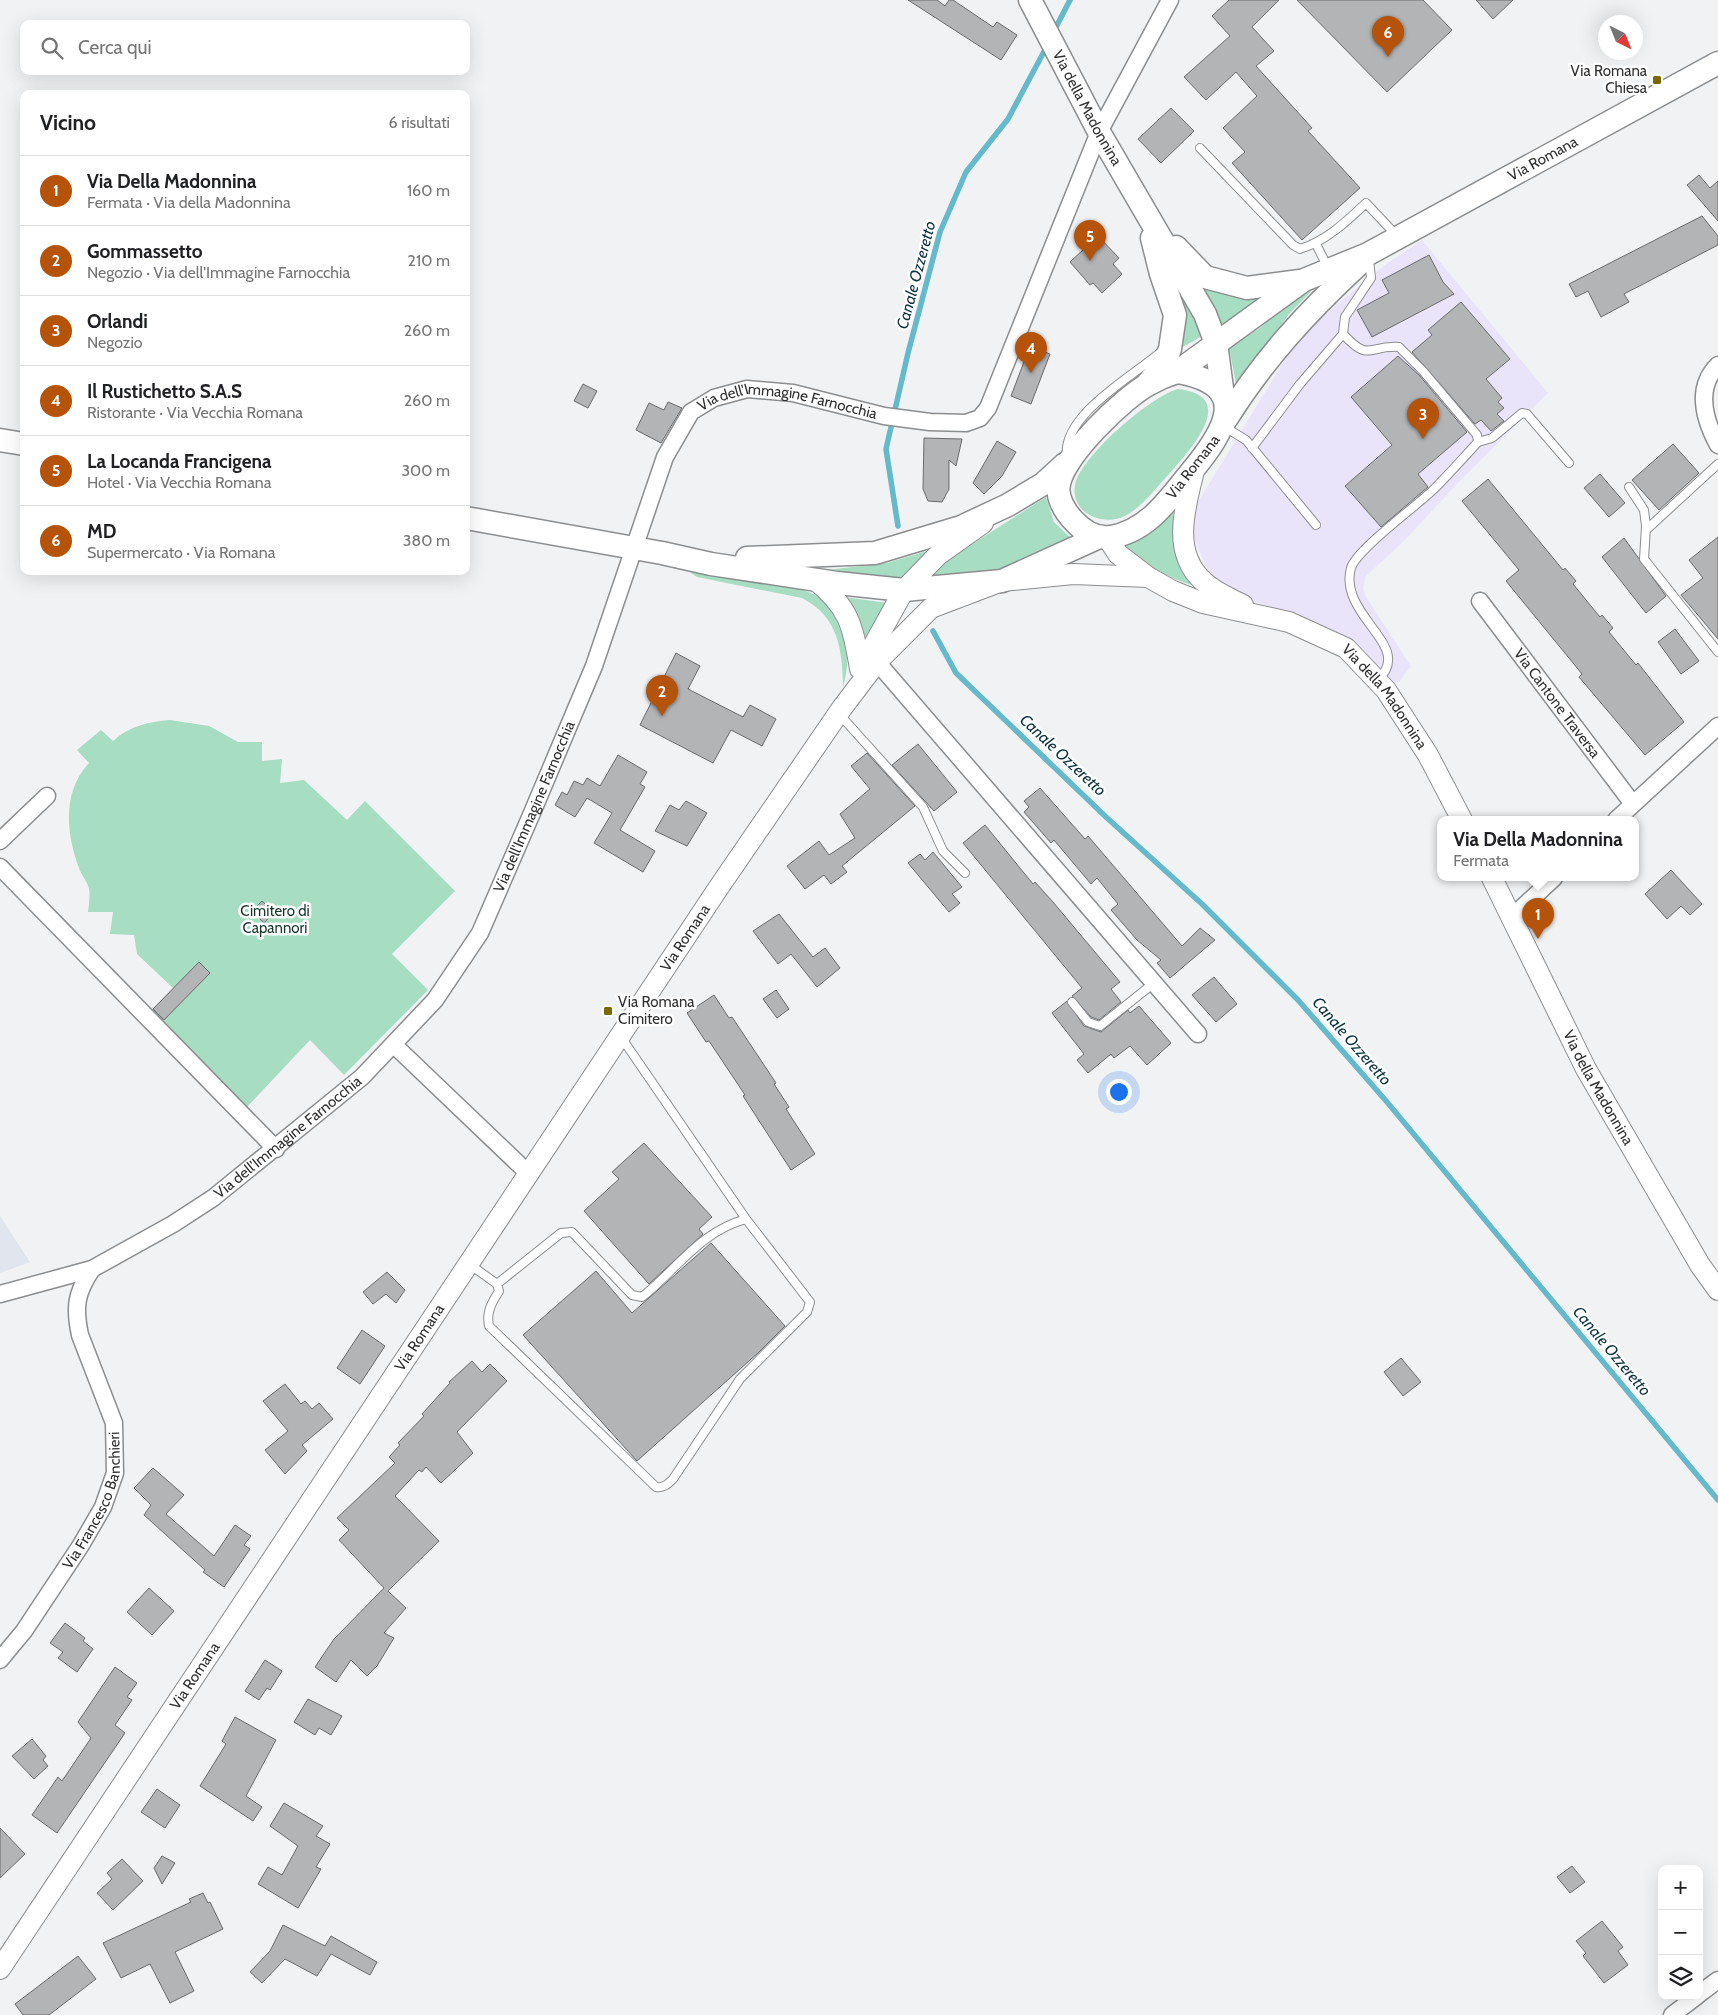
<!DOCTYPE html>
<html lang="it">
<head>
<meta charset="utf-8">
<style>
  :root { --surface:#fff; --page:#f6f6f6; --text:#202124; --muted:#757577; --line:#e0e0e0; --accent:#b45309 }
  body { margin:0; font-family:Cabin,sans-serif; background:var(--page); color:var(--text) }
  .controls { position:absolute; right:15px; bottom:15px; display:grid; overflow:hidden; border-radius:10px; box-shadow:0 5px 20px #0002 }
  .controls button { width:45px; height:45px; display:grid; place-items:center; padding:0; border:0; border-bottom:1px solid var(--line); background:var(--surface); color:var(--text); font:25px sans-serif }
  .compass { position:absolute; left:1598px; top:15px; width:45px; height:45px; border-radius:50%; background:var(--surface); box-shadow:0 5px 20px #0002; rotate:137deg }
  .you { position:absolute; left:1118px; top:1091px; width:18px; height:18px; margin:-12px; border:4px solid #fff; border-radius:50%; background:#1a73e8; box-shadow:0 0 0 8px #1a73e833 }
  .badge { display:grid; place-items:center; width:32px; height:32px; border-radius:50%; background:var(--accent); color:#fff; font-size:16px; font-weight:700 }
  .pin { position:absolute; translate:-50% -41px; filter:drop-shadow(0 1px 2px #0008) }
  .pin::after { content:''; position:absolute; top:26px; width:18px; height:15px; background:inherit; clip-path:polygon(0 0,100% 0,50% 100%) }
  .popup { position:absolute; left:1437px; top:816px; width:202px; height:65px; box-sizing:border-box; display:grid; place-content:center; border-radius:10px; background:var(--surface); filter:drop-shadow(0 1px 4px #0005); font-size:16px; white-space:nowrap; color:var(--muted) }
  .popup b { font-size:19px; color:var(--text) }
  .popup::after { content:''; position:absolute; left:50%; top:100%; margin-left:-10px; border:10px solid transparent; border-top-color:var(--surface) }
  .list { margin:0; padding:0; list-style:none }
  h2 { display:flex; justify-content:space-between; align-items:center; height:65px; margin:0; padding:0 20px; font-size:21px }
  h2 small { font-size:16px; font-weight:400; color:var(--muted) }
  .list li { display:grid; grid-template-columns:32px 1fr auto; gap:15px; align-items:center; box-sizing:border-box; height:70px; padding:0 20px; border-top:1px solid var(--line) }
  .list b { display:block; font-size:19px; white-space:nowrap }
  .list p { margin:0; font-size:16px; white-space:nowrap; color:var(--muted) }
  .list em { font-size:16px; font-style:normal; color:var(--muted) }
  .icon { flex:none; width:28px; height:28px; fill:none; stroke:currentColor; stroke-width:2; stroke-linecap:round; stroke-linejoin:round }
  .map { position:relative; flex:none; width:1718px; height:2015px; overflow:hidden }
  .search { position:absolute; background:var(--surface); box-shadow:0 5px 20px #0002; left:20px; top:20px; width:450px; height:55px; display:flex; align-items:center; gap:12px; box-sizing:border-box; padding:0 18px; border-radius:10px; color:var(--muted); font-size:19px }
  .panel { position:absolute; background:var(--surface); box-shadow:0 5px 20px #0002; left:20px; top:90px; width:450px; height:485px; border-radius:10px }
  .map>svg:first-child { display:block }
  .commercial { fill:#eae4fa }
  .built { fill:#e1e5ee }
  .green { fill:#a6ddc3 }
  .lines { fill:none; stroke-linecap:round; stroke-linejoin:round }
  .stream { stroke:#64b9ca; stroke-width:5.5 }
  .building { fill:#b3b4b6; stroke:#6a6b6d }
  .service-casing { stroke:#8c8d8f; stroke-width:10 }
  .minor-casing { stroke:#8c8d8f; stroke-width:19 }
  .tertiary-casing { stroke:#8c8d8f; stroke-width:22 }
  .secondary-casing { stroke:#8c8d8f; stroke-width:25 }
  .service { stroke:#fff; stroke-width:8 }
  .minor { stroke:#fff; stroke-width:16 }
  .tertiary { stroke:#fff; stroke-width:20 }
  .secondary { stroke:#fff; stroke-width:22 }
  .poi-dot { fill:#786900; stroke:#fff; stroke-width:2 }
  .labels { text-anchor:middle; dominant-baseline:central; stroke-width:5; stroke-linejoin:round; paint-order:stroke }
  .poi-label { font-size:15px; fill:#303031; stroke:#fff; text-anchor:end }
  .street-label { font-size:15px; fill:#303031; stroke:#fff }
  .park-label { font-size:15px; fill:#163729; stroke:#fff }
  .water-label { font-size:16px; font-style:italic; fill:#0a343c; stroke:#fff }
</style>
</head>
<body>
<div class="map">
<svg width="1718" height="2015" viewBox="0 0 1718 2015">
  <rect width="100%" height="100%" fill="#f1f2f4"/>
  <path class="commercial" d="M1422,240L1548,393L1458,483L1404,541L1366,576L1363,588L1366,597L1411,666L1400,681L1395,683L1362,649L1343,635L1316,622L1241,597L1217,581L1205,565L1190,528L1196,505L1289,353L1324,315L1385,265Z"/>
  <path class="built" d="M0,1216L30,1262L0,1273Z"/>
  <path class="green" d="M1324,278L1289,314L1237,389L1229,347L1260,328L1297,295Z
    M1200,284L1264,297L1221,330Z
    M1181,291L1202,336L1181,348L1186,315Z
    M1178,389C1241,396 1189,451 1169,474C1156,488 1142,507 1125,516C1103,527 1070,513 1075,485C1080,457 1151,396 1178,389Z
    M1046,497L1054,522L1077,544L992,573L936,578L934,573L952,557Z
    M1173,513L1175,545L1195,586C1167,578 1147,564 1123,547L1152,532Z
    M934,549L903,579L818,571L887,563Z
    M691,569C723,575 794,582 819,597C849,616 852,657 843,687C842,650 839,617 802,598L697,577L691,573Z
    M843,597L888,603L864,643Z
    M170,720L209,726L238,742H262V761L282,759L280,783L304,780L347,820L365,801L455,891L392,954L428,990L344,1075L310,1040L246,1108L150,1012L173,988L137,954L134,935L110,934L113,912H88C89,905 90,896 89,889C88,882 81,875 79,868C66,833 62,792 89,763L77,750L101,730L113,741C129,726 148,722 170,720Z"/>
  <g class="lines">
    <path class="stream" d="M1054,31L1070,0
      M898,526L886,449L908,353L940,232L966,172L1008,119L1047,46
      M933,631L956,673L1106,817L1202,904L1298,1000L1387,1102L1718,1500"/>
  </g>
  <path class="building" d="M908,0H937L945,6L949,0H953L993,27L997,22L1017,35L1001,60Z
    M1229,0H1279L1252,27L1274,51L1256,66L1312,128L1308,131L1360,188L1302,240L1232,163L1245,152L1223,128L1257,96L1236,72L1206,100L1184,77L1230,36L1212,16Z
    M1297,0H1423L1452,30L1387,92Z
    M1476,0H1513L1493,19Z
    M1171,108L1194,131L1161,163L1138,139Z
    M1699,175L1710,188L1718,181V221L1687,185Z
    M1702,216L1718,236V245L1624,294L1629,302L1601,317L1588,291L1576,297L1569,284Z
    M1098,236L1119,258L1113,264L1122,274L1102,293L1093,283L1090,285L1070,262Z
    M1429,255L1443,282L1454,294L1372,337L1357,310L1389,293L1382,280Z
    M1461,302L1510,359L1486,379L1502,398L1498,402L1504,408L1497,414L1504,421L1491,431L1481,420L1475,424L1412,352L1432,335L1428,330Z
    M1030,346L1050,354L1031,404L1011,396Z
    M1398,356L1419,375L1467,432L1418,474L1428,487L1381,527L1345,486L1392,445L1351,397Z
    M583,384L597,391L588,408L574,401Z
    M668,402L682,408L661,443L636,430L649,403L664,410Z
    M924,438L962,439L956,466L949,460V489L942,502L928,501L923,489Z
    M997,441L1016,452L1002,476L984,494L973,483Z
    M1673,444L1699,473L1659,510L1632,480Z
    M1600,474L1625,503L1609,517L1584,488Z
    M1488,479L1563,570L1565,568L1576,581L1573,584L1600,617L1602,615L1613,628L1609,632L1636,665L1638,663L1684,722L1645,755L1579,677L1582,674L1506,581L1519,570L1462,501Z
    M1718,537V639L1681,595L1703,578L1689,560Z
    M1624,538L1666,596L1646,613L1602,557Z
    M1675,629L1699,661L1681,674L1658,642Z
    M676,653L700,666L688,689L743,717L750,705L776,719L762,746L731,730L713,763L640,725Z
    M918,744L957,792L934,811L892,765Z
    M867,753L915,806L842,866L847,872L831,884L824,875L805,889L787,866L819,841L829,855L855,838L840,814L870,789L851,766Z
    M618,755L647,772L640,784L645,787L620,830L655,851L643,872L594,843L612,813L587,798L575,817L555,805L562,792L567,795L574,781L583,785L587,778L600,786Z
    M1040,788L1085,839L1088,836L1182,946L1200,928L1215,940L1170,978L1157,963L1161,960L1137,940L1111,910L1118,904L1097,878L1091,884L1054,840L1051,843L1024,812L1029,807L1024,801Z
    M686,801L707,813L687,846L655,831L670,805L679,810Z
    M985,825L1033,884L1035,882L1053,902L1120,982L1111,989L1121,1002L1099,1020L1091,1017L1072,996L1082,988L963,843Z
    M933,852L962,887L952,894L960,903L949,912L908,863L920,854L925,860Z
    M1671,870L1702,904L1690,915L1681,906L1667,919L1645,894Z
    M262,901L274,912L264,923L252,911Z
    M779,914L813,957L825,948L840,968L817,987L791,954L778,964L753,931Z
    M199,962L210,973L164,1020L153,1009Z
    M1214,977L1237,1004L1216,1022L1192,995Z
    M776,990L789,1009L777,1018L763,999Z
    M714,995L729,1018L732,1017L776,1083L774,1084L789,1107L786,1109L815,1154L791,1170L743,1096L745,1095L709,1041L706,1042L687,1013Z
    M1067,1001L1084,1026L1101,1032L1128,1010L1130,1013L1139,1006L1171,1043L1147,1065L1130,1046L1114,1058L1111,1054L1088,1073L1077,1060L1084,1054L1052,1013Z
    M644,1143L712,1217L699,1229L703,1234L649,1284L584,1211L619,1179L612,1172Z
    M711,1243L785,1326L758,1353L637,1461L523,1335L596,1271L632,1313Z
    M387,1272L405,1290L396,1303L386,1294L373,1304L363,1292Z
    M362,1330L385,1346L360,1384L337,1368Z
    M1401,1358L1421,1382L1403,1396L1384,1372Z
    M472,1361L482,1372L490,1364L507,1381L457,1432L473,1453L441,1483L426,1467L422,1472L419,1470L395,1496L439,1541L388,1591L406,1608L384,1633L394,1638L377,1666L367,1676L351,1660L336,1682L315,1667L334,1639L384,1588L339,1540L349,1530L337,1518L395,1463L389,1457L400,1445L398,1443L424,1416L422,1414L450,1383L449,1382Z
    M285,1384L301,1404L305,1401L312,1409L319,1403L333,1419L302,1445L307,1451L285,1474L265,1450L288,1431L263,1401Z
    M153,1468L184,1495L166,1514L214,1556L235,1525L251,1536L244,1545L250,1549L224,1587L203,1572L205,1570L144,1515L151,1505L134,1488Z
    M149,1588L174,1611L152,1635L127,1612Z
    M65,1623L85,1638L83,1641L93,1649L77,1672L58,1658L63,1652L50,1643Z
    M265,1660L282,1671L270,1690L267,1688L259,1700L245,1691Z
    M115,1667L137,1683L127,1697L132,1700L115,1725L125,1733L57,1833L32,1815L58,1777L62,1781L91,1738L78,1722Z
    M308,1699L342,1716L331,1735L319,1728L315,1735L294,1722Z
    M235,1717L276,1740L246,1796L262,1807L253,1821L200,1786L226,1744L222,1741Z
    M32,1739L46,1756L43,1760L48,1766L34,1779L12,1756Z
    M157,1789L180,1805L165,1828L141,1812Z
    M284,1803L323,1826L316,1836L330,1844L316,1867L321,1869L298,1908L258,1884L268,1867L282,1875L298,1846L270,1826Z
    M0,1828L25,1854L0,1878Z
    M162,1856L175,1863L162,1884L154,1868Z
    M122,1859L143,1881L113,1910L97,1893L112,1879L107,1873Z
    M1572,1866L1585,1882L1570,1893L1557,1877Z
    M203,1893L208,1903L210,1902L223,1929L175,1952L194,1991L170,2003L150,1964L121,1978L103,1943L191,1902L189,1899Z
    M1602,1921L1623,1947L1618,1951L1628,1965L1604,1983L1583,1956L1586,1953L1576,1941Z
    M283,1925L325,1946L331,1936L377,1962L370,1975L331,1954L317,1976L285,1959L262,1983L250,1972L270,1951Z
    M78,1956L96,1979L49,2015H23L15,2004Z"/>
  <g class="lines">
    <g class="service-casing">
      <path id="service" d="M1200,148L1293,245L1300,249C1326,241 1346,222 1366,203L1396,235
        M1316,244L1328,268
        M1343,334C1370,363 1367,345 1399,347L1423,371L1477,435L1478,442C1464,457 1449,474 1434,489C1418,505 1356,550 1351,568C1340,607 1391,636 1388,661C1388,669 1383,674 1378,681
        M1223,426L1246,440L1316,525
        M1478,442L1492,438L1522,413L1527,414L1569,463
        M1252,448L1300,384L1343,334L1345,317L1371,278L1369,259
        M1067,457C1061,415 1134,376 1162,351
        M1629,487L1644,510L1646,526L1644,559L1718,652
        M1646,530L1718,464
        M840,715L923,807L943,851L965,873
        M1072,1002L1088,1022L1100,1026L1154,983
        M469,1264L497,1284L499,1291C492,1303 486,1311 489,1326L656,1487C664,1488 668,1484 673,1479L740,1379L807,1312L810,1302L746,1219L621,1037
        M497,1284L561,1233L572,1232L632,1295L642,1297C677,1269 701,1231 746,1219"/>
    </g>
    <g class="minor-casing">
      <g id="minor">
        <path d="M1718,365C1695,388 1704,419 1718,445"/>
        <path id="s1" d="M1480,601L1633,804"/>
        <path d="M877,662L1198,1034"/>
        <path d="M1616,820L1718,726"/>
        <path d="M0,841L47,796"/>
        <path d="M0,867L276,1149"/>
        <path d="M1512,917L1554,878"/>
        <path d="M394,1045L528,1173"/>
        <path id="s2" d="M0,1294L92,1269L173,1224L213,1198L362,1077L435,1000L480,933L532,813L594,666L665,457L691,412L714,398L747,389L793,393L884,416L930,422L966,423L980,418L988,408L1099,132L1170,0"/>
        <path id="s3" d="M0,1660L24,1631L81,1545L103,1507L115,1473L114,1423L80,1335C74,1307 76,1293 92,1269"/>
        <path d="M1699,1994L1718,1980"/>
        <path d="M1672,2015L1697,1996"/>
      </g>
    </g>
    <g class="tertiary-casing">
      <g id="tertiary">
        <path d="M1195,467C1186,504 1170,551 1203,581C1214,592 1230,598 1243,605"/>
        <path id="s4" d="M1107,537L1118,554L1148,577L1173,591L1203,603L1289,622L1346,648L1386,690L1428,755L1462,820"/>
        <path d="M814,579C849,607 853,625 860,669"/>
        <path d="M862,666L904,590L938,555L983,523"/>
        <path id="s5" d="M1492,878L1586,1069L1700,1265L1718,1290"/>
        <path id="s6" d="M0,1969L719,887L842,708L877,662L931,608L1002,581L1073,574L1148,577"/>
      </g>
    </g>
    <g class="secondary-casing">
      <g id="secondary">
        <path id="s7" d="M1030,0L1099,132L1205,314L1216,343L1223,396"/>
        <path d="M1176,247L1205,277L1247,288L1300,281"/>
        <path id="s8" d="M1177,372L1304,280L1368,254L1718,63"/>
        <path d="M1177,372C1253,385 1226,430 1191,472C1169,499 1148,531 1111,537C1096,539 1084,532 1074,521C1065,512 1056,497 1059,484C1064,455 1123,398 1149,384C1158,379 1167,375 1177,372Z"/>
        <path d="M1148,383L1164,364L1170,349L1175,315L1161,274L1152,238"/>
        <path d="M1225,421C1263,360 1306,313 1359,264"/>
        <path d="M0,440L24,444"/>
        <path d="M466,518L662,553L711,564L837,583L904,590L1002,581L1099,537"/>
        <path d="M747,558L875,553L961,527L1008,505L1043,484L1065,464"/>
      </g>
    </g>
    <use href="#service" class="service"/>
    <use href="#minor" class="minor"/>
    <use href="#tertiary" class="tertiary"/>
    <use href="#secondary" class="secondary"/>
  </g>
  <g class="poi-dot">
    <rect x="1652" y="75" width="10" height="10" rx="2.5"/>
    <rect x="603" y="1006" width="10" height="10" rx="2.5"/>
  </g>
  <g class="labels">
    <g class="poi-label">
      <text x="1647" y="71">Via Romana<tspan x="1647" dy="17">Chiesa</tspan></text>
      <text x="618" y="1002" text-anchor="start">Via Romana<tspan x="618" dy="17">Cimitero</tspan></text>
    </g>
    <g class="street-label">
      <text stroke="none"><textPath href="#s7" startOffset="122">Via della Madonnina</textPath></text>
      <text stroke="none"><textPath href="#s8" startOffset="425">Via Romana</textPath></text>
      <text stroke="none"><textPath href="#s2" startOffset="1279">Via dell'Immagine Farnocchia</textPath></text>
      <text transform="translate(1193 467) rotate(-52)">Via Romana</text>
      <text stroke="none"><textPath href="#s4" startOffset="332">Via della Madonnina</textPath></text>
      <text stroke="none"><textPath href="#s1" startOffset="128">Via Cantone Traversa</textPath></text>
      <text stroke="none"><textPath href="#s2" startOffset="752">Via dell'Immagine Farnocchia</textPath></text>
      <text stroke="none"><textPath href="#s6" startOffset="1238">Via Romana</textPath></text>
      <text stroke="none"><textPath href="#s5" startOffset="235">Via della Madonnina</textPath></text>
      <text stroke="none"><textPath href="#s2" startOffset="332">Via dell'Immagine Farnocchia</textPath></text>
      <text stroke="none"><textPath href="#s6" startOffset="758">Via Romana</textPath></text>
      <text stroke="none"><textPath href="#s3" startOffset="188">Via Francesco Banchieri</textPath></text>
      <text stroke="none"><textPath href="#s6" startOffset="352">Via Romana</textPath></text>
    </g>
    <g class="park-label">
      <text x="275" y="911">Cimitero di<tspan x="275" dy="17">Capannori</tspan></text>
    </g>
    <g class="water-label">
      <text transform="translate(916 275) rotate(-75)">Canale Ozzeretto</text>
      <text transform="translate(1063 755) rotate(43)">Canale Ozzeretto</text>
      <text transform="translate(1352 1041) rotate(49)">Canale Ozzeretto</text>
      <text transform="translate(1612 1351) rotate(50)">Canale Ozzeretto</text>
    </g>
  </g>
</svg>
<div class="controls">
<button>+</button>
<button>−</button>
<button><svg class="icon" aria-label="layers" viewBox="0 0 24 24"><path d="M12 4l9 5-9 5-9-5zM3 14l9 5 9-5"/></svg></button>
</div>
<svg class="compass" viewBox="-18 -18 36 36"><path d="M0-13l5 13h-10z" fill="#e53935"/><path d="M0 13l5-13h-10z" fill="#757577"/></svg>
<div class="you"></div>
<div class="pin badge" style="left:1538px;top:939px">1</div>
<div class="popup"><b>Via Della Madonnina</b>Fermata</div>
<div class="pin badge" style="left:662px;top:716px">2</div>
<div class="pin badge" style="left:1423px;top:439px">3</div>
<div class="pin badge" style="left:1031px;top:373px">4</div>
<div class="pin badge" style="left:1090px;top:261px">5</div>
<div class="pin badge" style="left:1388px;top:57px">6</div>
<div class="search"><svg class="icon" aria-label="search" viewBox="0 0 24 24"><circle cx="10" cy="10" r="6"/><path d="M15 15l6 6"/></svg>Cerca qui</div>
<section class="panel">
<h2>Vicino<small>6 risultati</small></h2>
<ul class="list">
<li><span class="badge">1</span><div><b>Via Della Madonnina</b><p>Fermata · Via della Madonnina</p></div><em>160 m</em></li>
<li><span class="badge">2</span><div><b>Gommassetto</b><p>Negozio · Via dell'Immagine Farnocchia</p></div><em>210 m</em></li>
<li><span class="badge">3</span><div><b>Orlandi</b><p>Negozio</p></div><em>260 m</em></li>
<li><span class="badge">4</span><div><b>Il Rustichetto S.A.S</b><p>Ristorante · Via Vecchia Romana</p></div><em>260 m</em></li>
<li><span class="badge">5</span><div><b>La Locanda Francigena</b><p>Hotel · Via Vecchia Romana</p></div><em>300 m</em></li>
<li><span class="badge">6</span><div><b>MD</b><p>Supermercato · Via Romana</p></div><em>380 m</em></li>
</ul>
</section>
</div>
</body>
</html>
